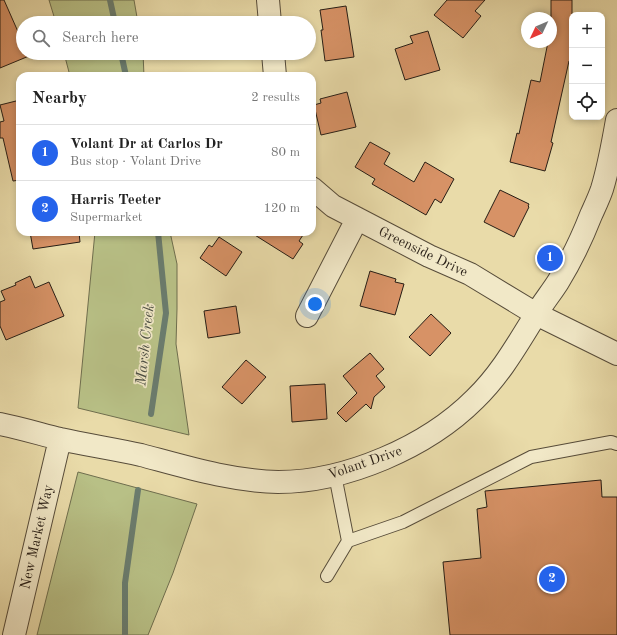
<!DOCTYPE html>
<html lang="en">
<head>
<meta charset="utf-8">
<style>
  :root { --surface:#fff; --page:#f6f6f6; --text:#222; --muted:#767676; --line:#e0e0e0; --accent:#2563eb }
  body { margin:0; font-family:"Old Standard TT",serif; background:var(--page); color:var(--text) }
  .controls { position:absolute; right:12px; top:12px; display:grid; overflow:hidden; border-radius:8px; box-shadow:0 2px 6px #0003 }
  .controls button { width:36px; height:36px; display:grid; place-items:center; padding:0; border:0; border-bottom:1px solid var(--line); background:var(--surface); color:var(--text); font:20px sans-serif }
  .compass { position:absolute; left:521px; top:12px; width:36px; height:36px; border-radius:50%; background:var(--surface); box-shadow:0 2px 6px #0003; rotate:226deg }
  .you { position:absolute; left:315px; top:304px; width:14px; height:14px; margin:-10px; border:3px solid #fff; border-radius:50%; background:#1a73e8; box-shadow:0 0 0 6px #1a73e833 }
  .badge { display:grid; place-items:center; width:26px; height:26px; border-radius:50%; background:var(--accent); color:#fff; font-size:13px; font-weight:700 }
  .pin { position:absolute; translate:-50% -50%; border:2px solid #fff; box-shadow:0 1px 4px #0006 }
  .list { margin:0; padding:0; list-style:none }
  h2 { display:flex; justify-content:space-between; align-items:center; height:52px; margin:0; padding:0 16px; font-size:17px }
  h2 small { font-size:13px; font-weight:400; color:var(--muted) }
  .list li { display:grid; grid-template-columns:26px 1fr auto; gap:12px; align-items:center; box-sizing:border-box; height:56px; padding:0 16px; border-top:1px solid var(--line) }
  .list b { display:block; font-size:15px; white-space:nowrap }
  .list p { margin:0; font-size:13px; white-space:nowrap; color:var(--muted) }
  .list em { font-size:13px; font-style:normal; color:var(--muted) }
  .icon { flex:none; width:22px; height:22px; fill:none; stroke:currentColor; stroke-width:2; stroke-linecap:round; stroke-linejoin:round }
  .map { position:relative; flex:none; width:617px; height:635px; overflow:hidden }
  .search { position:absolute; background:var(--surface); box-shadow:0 2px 6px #0003; left:16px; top:16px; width:300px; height:44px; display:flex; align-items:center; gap:10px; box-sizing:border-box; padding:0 14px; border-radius:22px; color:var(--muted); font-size:15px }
  .panel { position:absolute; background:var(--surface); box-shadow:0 2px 6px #0003; left:16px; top:72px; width:300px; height:164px; border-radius:12px }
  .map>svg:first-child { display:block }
  .green { fill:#b8c086; stroke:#6f6e4e }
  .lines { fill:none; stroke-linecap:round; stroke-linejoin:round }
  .stream { stroke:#6a7c6e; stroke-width:6 }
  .building { fill:#d79266; stroke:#261d15 }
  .service-casing { stroke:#574c3a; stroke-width:14 }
  .minor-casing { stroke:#574c3a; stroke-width:24 }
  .tertiary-casing { stroke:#574c3a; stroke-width:24 }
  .service { stroke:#f1e8c7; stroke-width:12 }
  .minor { stroke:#f1e8c7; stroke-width:22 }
  .tertiary { stroke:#f1e8c7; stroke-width:22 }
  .labels { text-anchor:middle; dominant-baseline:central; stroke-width:3.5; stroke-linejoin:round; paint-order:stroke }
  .street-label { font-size:14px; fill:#261d15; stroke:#f1e8c7 }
  .water-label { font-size:15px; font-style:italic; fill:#484c42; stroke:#f1e8c7 }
</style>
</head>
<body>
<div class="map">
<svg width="617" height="635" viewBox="0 0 617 635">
  <rect width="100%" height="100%" fill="#e9dba9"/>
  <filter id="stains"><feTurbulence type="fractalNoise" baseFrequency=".005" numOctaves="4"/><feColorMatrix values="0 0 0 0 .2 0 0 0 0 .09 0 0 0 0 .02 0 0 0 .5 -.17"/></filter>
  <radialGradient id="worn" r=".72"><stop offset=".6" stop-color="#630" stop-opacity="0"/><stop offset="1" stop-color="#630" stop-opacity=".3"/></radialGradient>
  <path class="green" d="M49,0H134L138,23H56Z
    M64,53H143L144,76H70Z
    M95,232H170L177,264V309L176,344L189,435L78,408Z
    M78,472L197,504L173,573L148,635H37Z"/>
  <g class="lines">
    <path class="stream" d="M110,0L115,23
      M121,53L126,76
      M151,414L166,313L158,232
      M125,635V583L138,490"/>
  </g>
  <path class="building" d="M0,0H4L23,43V53H28L29,56L0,68Z
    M447,0H485L475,11L481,16L463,38L434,15Z
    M551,0H572V62L569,61L551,142L553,143L545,171L510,162L517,133L519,134L531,80L540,82L548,42H551Z
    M346,6L354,57L325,61L321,30H323L320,10Z
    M428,31L440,70L405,80L395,49L413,43L410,36Z
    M347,92L356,127L321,135L314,105L321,103L320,99Z
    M20,100V180L13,181L3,138H0V122L4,121L0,105Z
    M370,142L390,153L384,164L414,182L425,162L454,179L441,203L435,199L426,215L372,184L375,179L355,167Z
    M500,190L529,204L528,206L529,207L514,237L484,222Z
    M30,232H79L80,242L33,249Z
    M250,232H305L299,241L303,244L293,259Z
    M219,237L242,252L226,276L200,258L209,245L212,247Z
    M370,271L396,279L395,282L404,284L395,315L360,306Z
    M30,276L35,288L49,282L64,316L6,340L0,326V302L5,300L1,291L16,285L15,283Z
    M236,306L240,333L208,338L204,311Z
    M431,314L451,333L430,356L409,337Z
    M370,353L384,369L376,376L385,387L374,397L371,409L366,404L346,422L337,413L357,393L343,376Z
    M246,360L266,377L242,404L222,387Z
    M325,384L327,419L292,422L290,386Z
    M601,480L602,497H617V635H450L443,562L481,558L477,509L487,507L485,491Z"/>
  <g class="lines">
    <g class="service-casing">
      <path id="service" d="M348,541L403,522L531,457L611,442L617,444
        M327,576L348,541L335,475"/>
    </g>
    <g class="minor-casing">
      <path id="minor" d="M268,0L270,23
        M273,53L275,76
        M312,188L333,206L429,256L470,274L536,314
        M307,316L357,219
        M0,424C20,428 40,434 60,439C87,445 114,449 141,455C186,467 231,481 278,482C346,482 427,447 475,399C500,375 517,345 535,316C542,304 551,293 558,282C571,261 582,238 591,215C595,206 599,198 602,189C609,166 613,143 617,120
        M14,635L60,439"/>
    </g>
    <g class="tertiary-casing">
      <path id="tertiary" d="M536,314L617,354"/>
    </g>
    <use href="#service" class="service"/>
    <use href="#minor" class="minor"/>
    <use href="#tertiary" class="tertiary"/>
  </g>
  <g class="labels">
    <g class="street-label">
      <text transform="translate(423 252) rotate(26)">Greenside Drive</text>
      <text transform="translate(365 463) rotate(-19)">Volant Drive</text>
      <text transform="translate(37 537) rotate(-77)">New Market Way</text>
    </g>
    <g class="water-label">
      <text transform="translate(146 345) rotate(-84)">Marsh Creek</text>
    </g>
  </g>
  <rect width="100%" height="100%" filter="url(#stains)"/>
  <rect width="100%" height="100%" fill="url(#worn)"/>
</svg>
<div class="controls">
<button>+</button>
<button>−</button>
<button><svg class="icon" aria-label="locate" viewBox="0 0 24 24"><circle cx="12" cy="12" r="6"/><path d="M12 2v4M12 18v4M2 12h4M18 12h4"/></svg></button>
</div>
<svg class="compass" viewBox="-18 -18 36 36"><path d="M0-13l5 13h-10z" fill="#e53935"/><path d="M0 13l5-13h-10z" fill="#767676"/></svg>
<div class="you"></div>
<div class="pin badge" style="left:550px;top:258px">1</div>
<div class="pin badge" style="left:552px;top:579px">2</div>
<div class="search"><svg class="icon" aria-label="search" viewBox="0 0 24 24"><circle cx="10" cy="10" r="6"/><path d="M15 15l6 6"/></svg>Search here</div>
<section class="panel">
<h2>Nearby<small>2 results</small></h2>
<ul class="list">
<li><span class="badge">1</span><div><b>Volant Dr at Carlos Dr</b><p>Bus stop · Volant Drive</p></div><em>80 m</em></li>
<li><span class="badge">2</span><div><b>Harris Teeter</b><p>Supermarket</p></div><em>120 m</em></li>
</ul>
</section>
</div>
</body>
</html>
